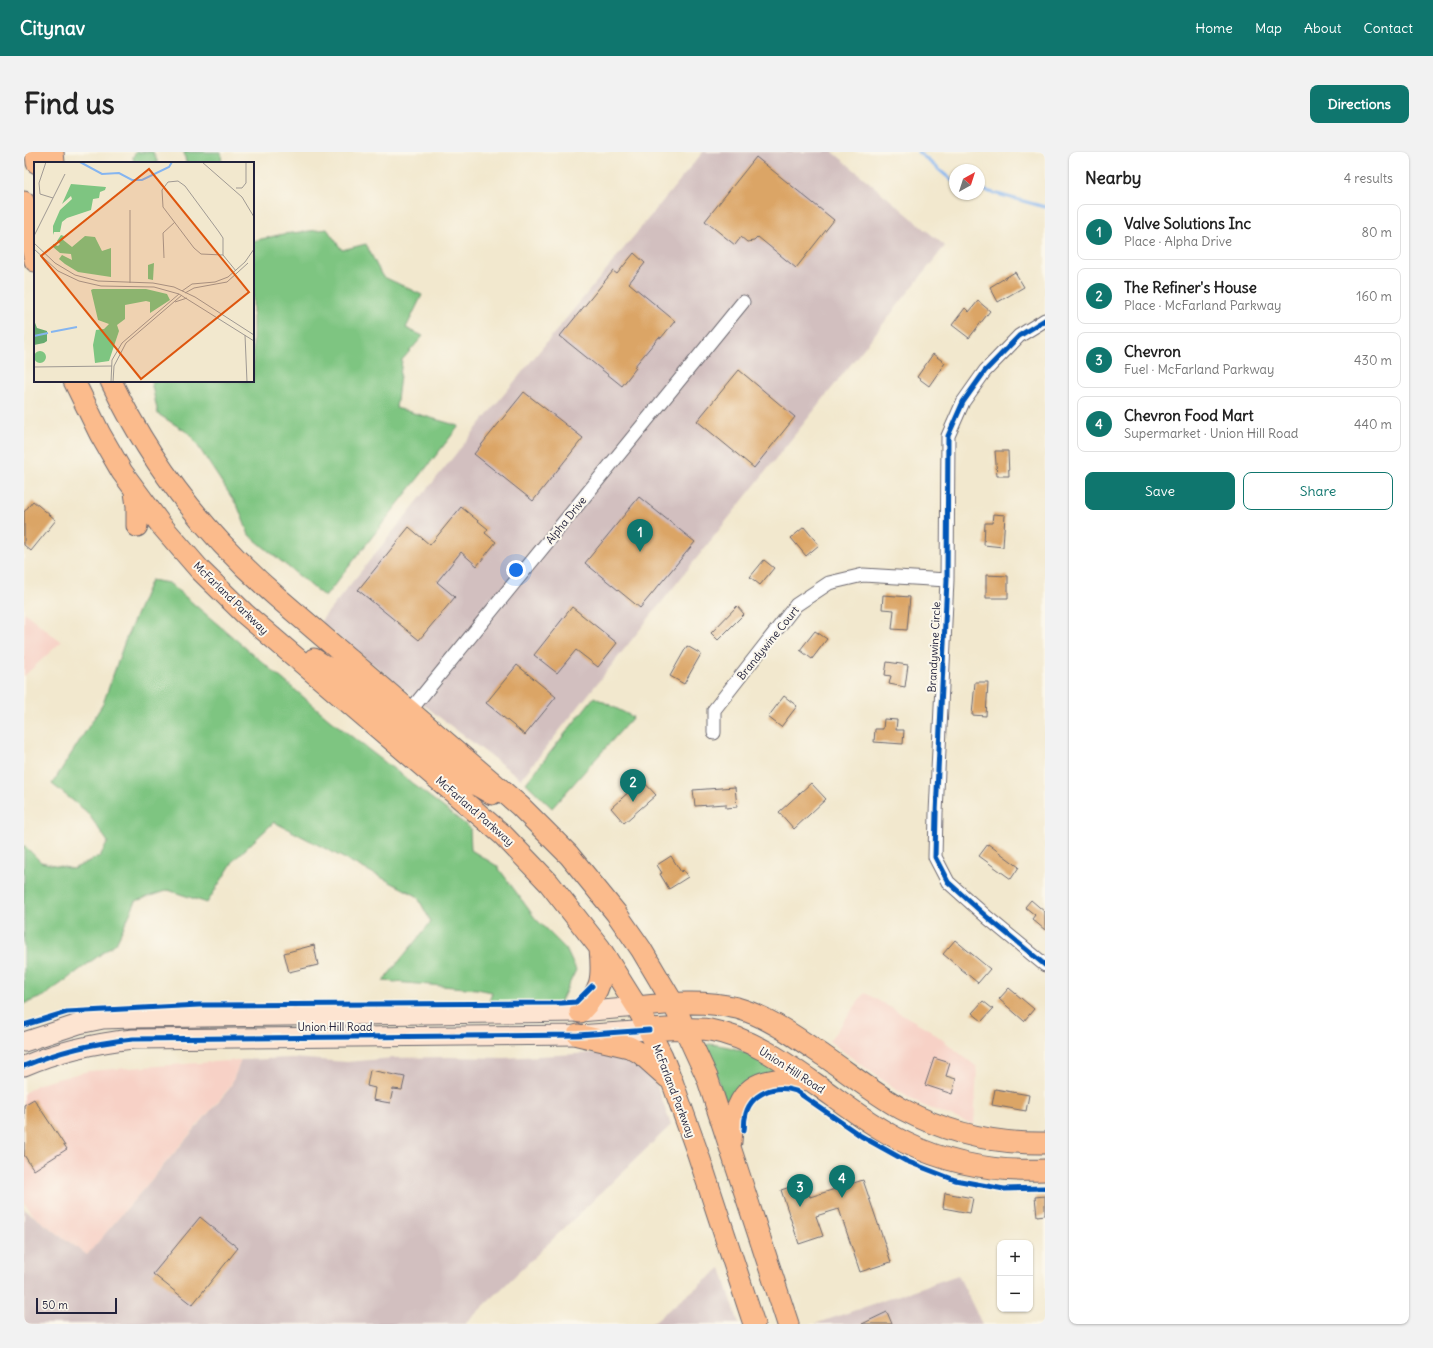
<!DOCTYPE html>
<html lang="en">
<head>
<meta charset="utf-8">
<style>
  :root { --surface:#fff; --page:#f2f2f2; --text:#222; --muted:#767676; --line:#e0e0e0; --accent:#0f766e }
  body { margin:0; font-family:Delius,sans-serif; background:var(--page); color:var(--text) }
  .controls { position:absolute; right:12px; bottom:12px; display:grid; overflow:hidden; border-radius:8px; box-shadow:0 1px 3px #0004 }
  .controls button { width:36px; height:36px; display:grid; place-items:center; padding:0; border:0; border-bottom:1px solid var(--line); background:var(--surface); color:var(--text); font:20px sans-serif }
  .compass { position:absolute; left:925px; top:12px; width:36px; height:36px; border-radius:50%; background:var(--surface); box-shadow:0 1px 3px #0004; rotate:39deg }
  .scale { position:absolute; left:12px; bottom:10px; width:81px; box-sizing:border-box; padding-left:4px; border:2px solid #22223b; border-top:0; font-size:11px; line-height:14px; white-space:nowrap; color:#22223b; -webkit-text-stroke:3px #fbf7ec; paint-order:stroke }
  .you { position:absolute; left:492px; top:418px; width:14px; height:14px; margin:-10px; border:3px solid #fff; border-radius:50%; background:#1a73e8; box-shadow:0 0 0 6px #1a73e833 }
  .badge { display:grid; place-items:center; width:26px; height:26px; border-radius:50%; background:var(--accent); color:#fff; font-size:13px; font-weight:700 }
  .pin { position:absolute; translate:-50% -33px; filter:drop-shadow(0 1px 2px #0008) }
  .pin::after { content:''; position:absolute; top:21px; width:14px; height:12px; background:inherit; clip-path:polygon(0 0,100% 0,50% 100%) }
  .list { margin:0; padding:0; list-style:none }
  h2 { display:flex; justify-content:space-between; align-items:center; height:52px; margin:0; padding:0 16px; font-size:17px }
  h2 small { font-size:13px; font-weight:400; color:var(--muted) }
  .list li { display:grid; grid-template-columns:26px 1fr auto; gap:12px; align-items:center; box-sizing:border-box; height:56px; margin:0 8px 8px; padding:0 8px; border:1px solid var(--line); border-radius:8px }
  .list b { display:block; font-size:15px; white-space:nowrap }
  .list p { margin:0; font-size:13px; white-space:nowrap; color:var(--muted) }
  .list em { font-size:13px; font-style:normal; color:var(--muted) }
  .actions { display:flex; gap:8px; padding:12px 16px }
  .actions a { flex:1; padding:9px 0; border:1px solid var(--accent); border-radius:8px; text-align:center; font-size:14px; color:var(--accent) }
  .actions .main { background:var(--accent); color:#fff }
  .map { position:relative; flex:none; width:1021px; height:1172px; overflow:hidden; border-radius:8px }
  header { display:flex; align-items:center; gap:24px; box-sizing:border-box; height:56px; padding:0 20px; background:var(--accent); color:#fff }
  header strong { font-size:19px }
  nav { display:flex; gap:22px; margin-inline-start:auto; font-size:14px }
  .intro { display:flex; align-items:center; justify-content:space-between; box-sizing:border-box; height:96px; padding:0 24px }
  h1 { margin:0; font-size:28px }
  .button { padding:10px 18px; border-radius:8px; background:var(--accent); color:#fff; font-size:14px; font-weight:700 }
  main { display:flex; gap:24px; padding:0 24px }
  aside { flex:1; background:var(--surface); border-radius:8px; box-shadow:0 1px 3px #0004 }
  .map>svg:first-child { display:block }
  .built { fill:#f7d1c6 }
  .industrial { fill:#d2bfbf }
  .green { fill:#7ec581; stroke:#50745e }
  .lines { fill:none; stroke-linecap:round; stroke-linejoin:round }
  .stream { stroke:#85b5f0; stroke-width:3 }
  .building { fill:#dba566 }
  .street-casing { stroke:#6b676e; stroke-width:15 }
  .secondary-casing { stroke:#6b676e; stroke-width:21 }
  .primary-casing { stroke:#6b676e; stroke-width:23 }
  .street { stroke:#fff; stroke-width:13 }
  .secondary { stroke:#fde4d1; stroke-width:19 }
  .primary { stroke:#fbbb8c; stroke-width:21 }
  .cycleway-casing { stroke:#fbf7ec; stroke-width:8 }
  .cycleway { stroke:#0057b8; stroke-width:5 }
  .labels { text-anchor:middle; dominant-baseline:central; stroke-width:4; stroke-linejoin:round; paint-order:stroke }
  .street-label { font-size:11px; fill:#22223b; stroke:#fbf7ec }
  .inset-river { fill:none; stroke:#85b5f0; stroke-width:2 }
  .inset-road { fill:none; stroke:#9f9993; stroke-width:1 }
  .view { fill:#de560e; fill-opacity:0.15; stroke:#de560e; stroke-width:2 }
  .inset-edge { fill:none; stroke:#22223b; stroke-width:2 }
</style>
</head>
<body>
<header>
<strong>Citynav</strong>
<nav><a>Home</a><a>Map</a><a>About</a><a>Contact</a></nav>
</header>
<div class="intro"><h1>Find us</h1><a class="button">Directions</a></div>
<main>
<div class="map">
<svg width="1021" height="1172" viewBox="0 0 1021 1172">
  <rect width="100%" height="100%" fill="#fbf7ec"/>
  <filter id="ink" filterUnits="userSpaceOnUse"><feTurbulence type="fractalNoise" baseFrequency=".025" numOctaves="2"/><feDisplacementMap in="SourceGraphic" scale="8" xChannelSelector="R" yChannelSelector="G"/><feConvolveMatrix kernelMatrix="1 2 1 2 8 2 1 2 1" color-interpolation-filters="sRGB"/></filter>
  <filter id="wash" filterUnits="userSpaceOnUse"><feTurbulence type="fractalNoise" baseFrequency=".012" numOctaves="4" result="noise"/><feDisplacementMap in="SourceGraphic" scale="16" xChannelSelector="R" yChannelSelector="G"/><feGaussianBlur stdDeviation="0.9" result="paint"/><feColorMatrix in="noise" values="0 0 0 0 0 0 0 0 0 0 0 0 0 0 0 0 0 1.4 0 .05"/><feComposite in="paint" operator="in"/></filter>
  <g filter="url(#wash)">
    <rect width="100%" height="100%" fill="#f2e8ce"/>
    <path class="built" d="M0,460L37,490L0,524Z
      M841,841L906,878L953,915L950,973L895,952L872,938L805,889Z
      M217,908L206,935L63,1103L10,1064L0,1050V941L15,932L64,919Z"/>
    <path class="industrial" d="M679,0H809L921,94L497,627L419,568L296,470L477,246Z
      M587,900L613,906L630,925L647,973L441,1172H0V1057L63,1103L206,936L217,908L268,906L323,910L370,906L424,905L480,906Z
      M697,1116L715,1172H627Z
      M934,1123L958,1172H791Z"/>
    <path class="green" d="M112,0H129L134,11H110L109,5Z
      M160,0H197L198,11H162Z
      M303,77L318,98L342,92L358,124L398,143L382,176L399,184L378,208L372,256L435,274L301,445L225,383L214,355L166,282L134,262L127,229H229V89L259,82Z
      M127,428L145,431L309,570L446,676L447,698L473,714L511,766L542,797L552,818L535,853L464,854L468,840L453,837L359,829L407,770L393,744L250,670L210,708L183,751L144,738L112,749L92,791L20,844L0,852V693L17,710L49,717L76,704L84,690L63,660L28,632L79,552L101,489Z
      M570,545L609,565L528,656L502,631Z
      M685,892C711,894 732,903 753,918L704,954L680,894Z"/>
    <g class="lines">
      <path class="stream" d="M894,0L931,31
        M955,37L1021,55"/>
    </g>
    <g id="blocks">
      <path class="building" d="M732,5L810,68L772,116L734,85L730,89L723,90L717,85L711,93L681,69Z
        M610,101L621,111L605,131L651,169L637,186L635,185L610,215L612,216L598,234L536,184L589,119L593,122Z
        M991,120L1000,135L974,150L966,135Z
        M954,149L966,159L945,186L928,173L941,156L945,160Z
        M909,202L921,211L905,234L893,225Z
        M715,218L771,265L730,316L673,269Z
        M500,240L559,286L509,349L450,302Z
        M971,299H984L985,324H973Z
        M615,345L671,390L616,456L561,411Z
        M9,349L32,368L7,399L0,393V360Z
        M437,355L464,377L461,381L472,390L453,414L437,400L413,430L431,445L395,488L334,438L385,375L406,393Z
        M969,362L981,363L979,395L960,393L961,371H968Z
        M780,375L795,393L782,404L767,386Z
        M740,408L750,416L736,433L726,425Z
        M962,423L984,424V446H962Z
        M859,443L886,445L883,478L868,477L870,458L858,457Z
        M713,454L720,462L694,488L687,481Z
        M548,455L593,491L574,515L552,498L533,521L510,503Z
        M791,479L803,487L788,507L776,498Z
        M663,494L677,502L660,532L646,524Z
        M863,510L884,513L881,535L865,532L867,524L861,523Z
        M493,513L532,545L501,583L462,551Z
        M951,530H964L962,564L948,563Z
        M760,544L773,554L757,575L744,565Z
        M860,567L873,568L872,578H880L879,592L850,590L851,577H859Z
        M618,628L632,643L600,671L587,656Z
        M787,631L802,647L770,677L755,660Z
        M711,635L713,655L702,656V652L671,654L669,638Z
        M964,692L995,715L987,727L955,704Z
        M647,704L657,720L659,718L664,725L645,737L636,722L638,721L633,713Z
        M1007,748L1021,760V778L1008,767L1011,763L1001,755Z
        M931,788L966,817L954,831L919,802Z
        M290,793L294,813L265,820L260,801Z
        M985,836L1010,857L1000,869L975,847Z
        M959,849L969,857L958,869L948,861Z
        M910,906L926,911L922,924L932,927L928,942L901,933Z
        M346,918L381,925L378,938L369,937L366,951L349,948L351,936L343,934Z
        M971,937L1005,943L1002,959L968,953Z
        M10,947L43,997L10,1018L0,1003V953Z
        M839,1028L867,1110L836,1120L815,1057L792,1064L799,1084L775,1092L757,1038L781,1030L786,1045Z
        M921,1041L949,1046L946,1061L919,1056Z
        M1021,1044V1063L1013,1064L1011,1045Z
        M176,1065L214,1096L168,1153L129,1122Z
        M863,1160L868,1172H838Z"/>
    </g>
  </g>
  <g filter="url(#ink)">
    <use href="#blocks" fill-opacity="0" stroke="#6b676e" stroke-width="1"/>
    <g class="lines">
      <g class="street-casing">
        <path id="street" d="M1021,168L995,184L961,219L939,250L924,284L923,428L912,661L911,705L924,730L964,766L1021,813
          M381,565L719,150
          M690,581V558L772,453L805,431L839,423L923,428"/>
      </g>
      <g class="secondary-casing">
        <path id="secondary" d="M0,890L55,872L79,867L109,866L556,860L613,855
          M0,914C35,899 71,891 109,887L554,883L625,878"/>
      </g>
      <g class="primary-casing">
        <path id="primary" d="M12,0L13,11
          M29,0L30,11
          M0,50L6,87L11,109
          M50,229L76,282L98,320L137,373L176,418L221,462L479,683L525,731L576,796L613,855L638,904L649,932L674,1002L730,1172
          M87,229C127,313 183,384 253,445L496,654L545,703L592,761L617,797L649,851L683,925L764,1172
          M111,340L113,354V374
          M290,507L327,531L437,624L468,642
          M613,855C646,851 680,848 713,856C745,865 773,886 800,904C826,922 851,942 878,957C923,981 970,992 1021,991
          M556,860C578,838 579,827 576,797
          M625,878C645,877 666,875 686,878C728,886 762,911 796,935C824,955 851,976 882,991C925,1012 974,1020 1021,1018
          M554,883L605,895L616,901L644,926
          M707,990C710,935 733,923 786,928"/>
      </g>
      <use href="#street" class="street"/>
      <use href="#secondary" class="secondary"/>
      <use href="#primary" class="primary"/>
      <g class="cycleway-casing">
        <path id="cycleway" d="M1021,168L995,184L961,219L939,250L924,284L923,428L912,661L911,705L924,730L964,766L1021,813
          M0,873L43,860L175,853L538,851L552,850L568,834
          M0,914C35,899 71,891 109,887L554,883L625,878
          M720,978C721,974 720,970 721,966C725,941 751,932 772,939L837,984L882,1009L931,1028L980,1037L1021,1036"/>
      </g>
      <use href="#cycleway" class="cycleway"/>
    </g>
  </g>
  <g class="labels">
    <g class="street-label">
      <text transform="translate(542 368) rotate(-51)">Alpha Drive</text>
      <text transform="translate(207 446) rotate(44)">McFarland Parkway</text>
      <text transform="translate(744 491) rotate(-51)">Brandywine Court</text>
      <text transform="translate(910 495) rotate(-87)">Brandywine Circle</text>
      <text transform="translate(451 659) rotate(41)">McFarland Parkway</text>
      <text x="311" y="875">Union Hill Road</text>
      <text transform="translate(768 918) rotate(33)">Union Hill Road</text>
      <text transform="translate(650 939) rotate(69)">McFarland Parkway</text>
    </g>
  </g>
  <g transform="translate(10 10)">
    <rect width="220" height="220" fill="#f2e8ce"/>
    <path d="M37,22L72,25L71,28L66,30L65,36L59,37L57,48L33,56L28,60L26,70H20L19,73V64L26,48L38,37L37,34L28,42ZM27,73L30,74L28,77L38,85L51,74L61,75L68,89L77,86V115L44,110L31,102L25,97L28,93L38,98L37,92L26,91L19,85V82L24,84L26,82L23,79ZM120,101L119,118L114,117V103ZM59,127H112L133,132L136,138L116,151V140L112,139L91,143V157L83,163L85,169L75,199L61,201L59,183L62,168L70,167L75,162L64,158L57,128ZM0 195a6 6 0 1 1 12 0a6 6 0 1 1-12 0Z" fill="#7ec581"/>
    <path d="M0,158L3,166L13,169V179L10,181L0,183Z" fill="#66aa6f"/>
    <path class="inset-river" d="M46,0L68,12L85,11L98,18H108L135,5L138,0M17,170L43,165M0,174L14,171"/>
    <path class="inset-road" d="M12,0L5,21L6,32L19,36M168,0L208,35L220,55M212,21V0M202,26H208L212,21M0,74L31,12M0,81L21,101L41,113L64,119L119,121L140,125L161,135L220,173M0,87L24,109L45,119L67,124L120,125L145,132L220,179M189,93V76L185,70L151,24L144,19L134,20L128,28L129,45L160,86L167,92L189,93L202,109M130,96L129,71L141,60M96,121V48M148,129L158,122L181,120L194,115L211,100L220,87M151,131L160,126L193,120L214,101M141,140L153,136M211,173L213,220M0,205L78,204M77,220L78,198L88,181L145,132M79,220L80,204L92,181L148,133"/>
    <path class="view" d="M115,7L215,130L107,217L7,94Z"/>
    <rect width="220" height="220" class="inset-edge"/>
  </g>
</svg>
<div class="controls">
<button>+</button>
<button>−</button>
</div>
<svg class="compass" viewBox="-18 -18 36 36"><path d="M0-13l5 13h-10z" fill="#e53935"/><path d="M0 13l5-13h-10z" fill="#767676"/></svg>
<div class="scale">50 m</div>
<div class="you"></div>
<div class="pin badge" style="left:616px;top:400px">1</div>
<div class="pin badge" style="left:609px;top:650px">2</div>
<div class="pin badge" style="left:776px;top:1055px">3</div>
<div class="pin badge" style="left:818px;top:1046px">4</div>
</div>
<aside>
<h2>Nearby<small>4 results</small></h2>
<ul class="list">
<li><span class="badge">1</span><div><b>Valve Solutions Inc</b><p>Place · Alpha Drive</p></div><em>80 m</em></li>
<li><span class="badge">2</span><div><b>The Refiner's House</b><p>Place · McFarland Parkway</p></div><em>160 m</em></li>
<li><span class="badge">3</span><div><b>Chevron</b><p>Fuel · McFarland Parkway</p></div><em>430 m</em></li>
<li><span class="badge">4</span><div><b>Chevron Food Mart</b><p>Supermarket · Union Hill Road</p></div><em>440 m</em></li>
</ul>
<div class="actions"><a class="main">Save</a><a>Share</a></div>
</aside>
</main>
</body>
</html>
